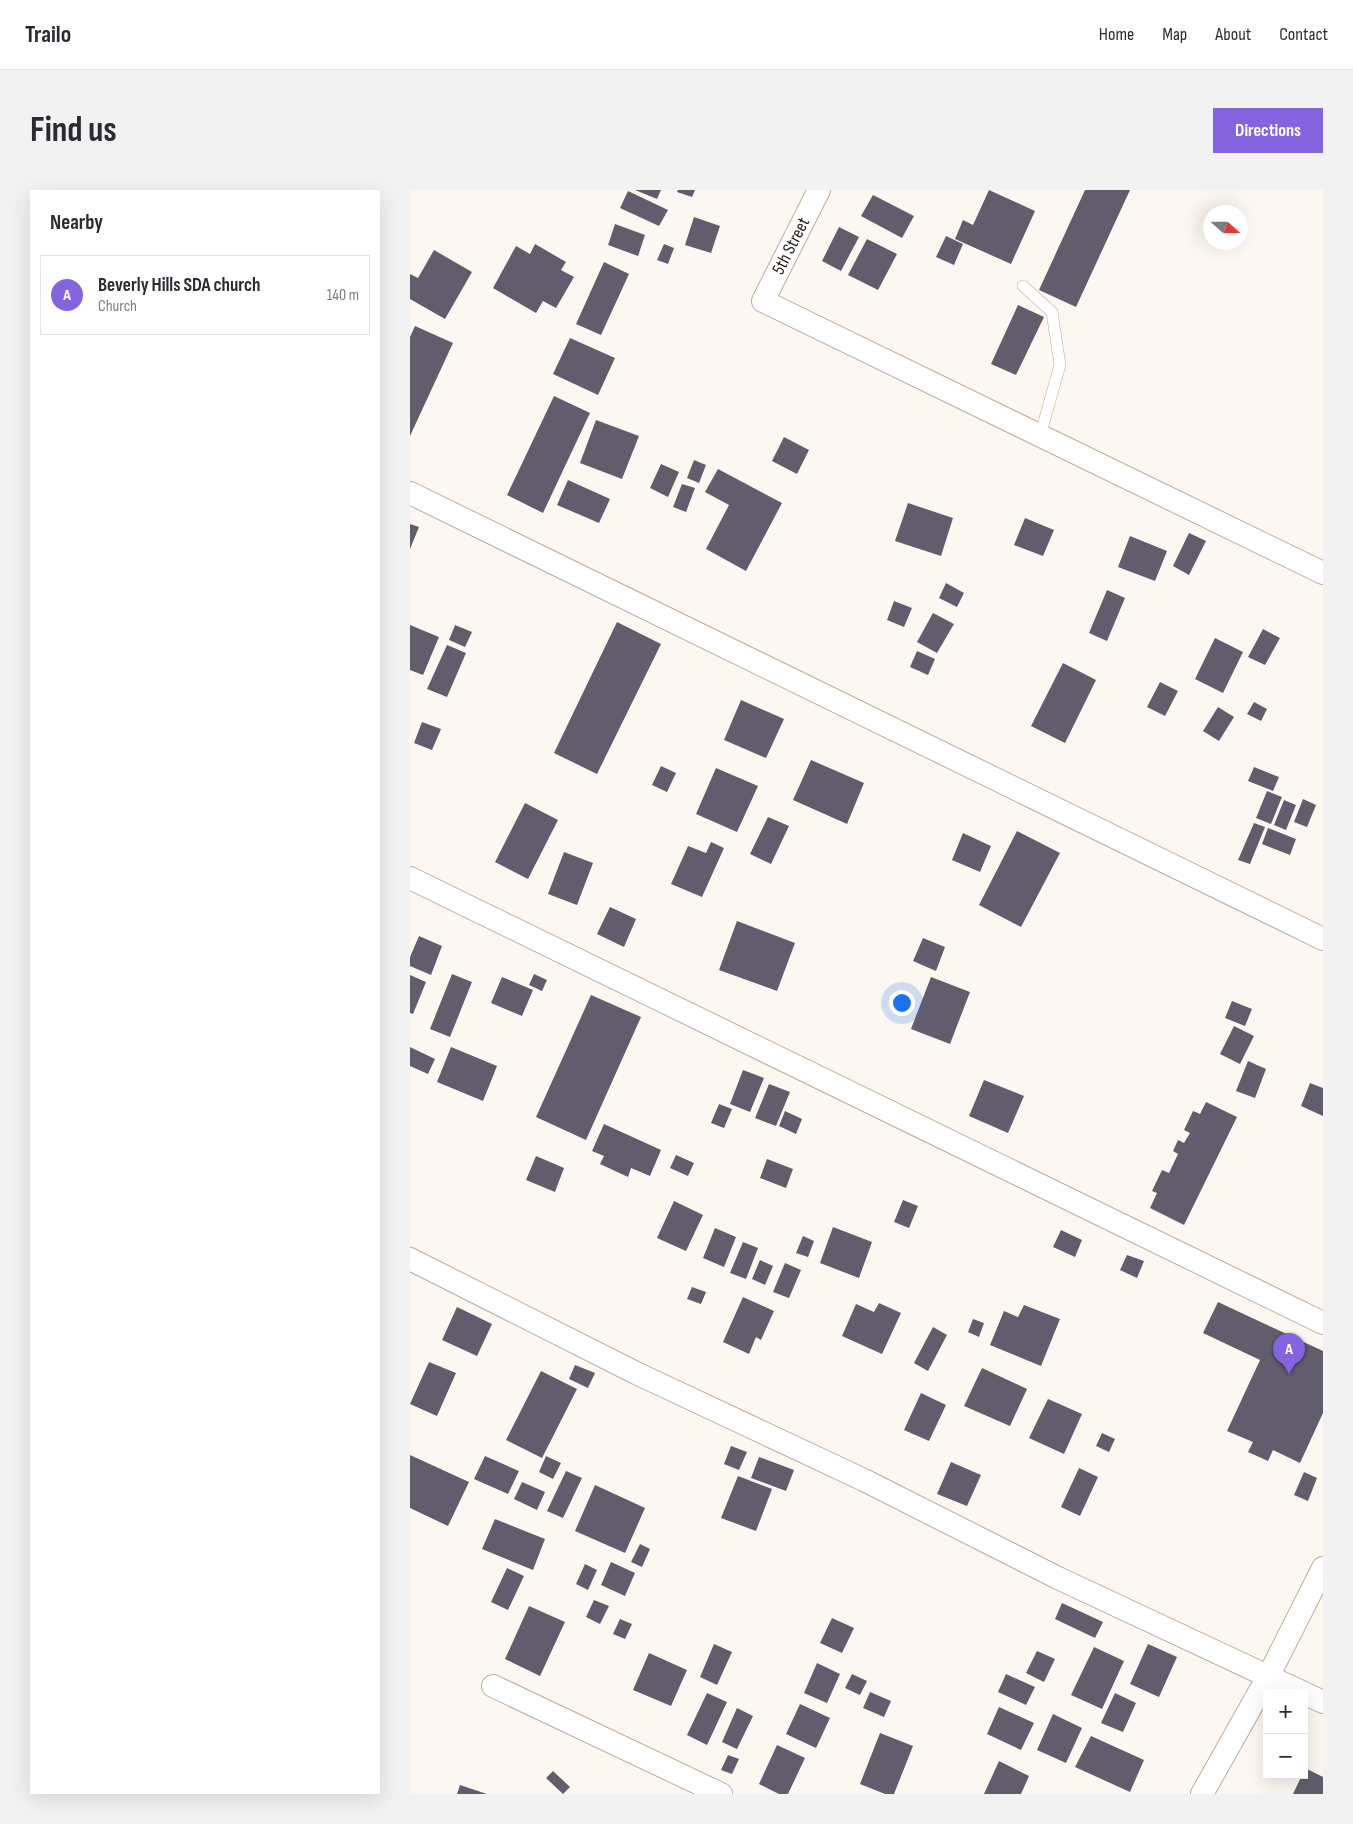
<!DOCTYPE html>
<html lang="en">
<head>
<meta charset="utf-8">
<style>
  :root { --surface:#fff; --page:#f2f2f3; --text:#2b2b33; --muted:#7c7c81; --line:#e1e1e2; --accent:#8564df }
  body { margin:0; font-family:"Sofia Sans Condensed",sans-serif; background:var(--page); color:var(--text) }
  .controls { position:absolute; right:15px; bottom:15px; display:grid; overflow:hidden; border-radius:0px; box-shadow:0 5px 20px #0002 }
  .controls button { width:45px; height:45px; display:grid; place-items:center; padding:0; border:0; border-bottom:1px solid var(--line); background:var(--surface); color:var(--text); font:25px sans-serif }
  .compass { position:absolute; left:793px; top:15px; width:45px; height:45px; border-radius:50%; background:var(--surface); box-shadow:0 5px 20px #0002; rotate:111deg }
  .you { position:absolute; left:491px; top:812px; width:18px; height:18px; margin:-12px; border:4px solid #fff; border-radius:50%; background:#1a73e8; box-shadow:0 0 0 8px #1a73e833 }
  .badge { display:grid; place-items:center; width:32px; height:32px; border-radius:50%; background:var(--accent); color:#fff; font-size:16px; font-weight:700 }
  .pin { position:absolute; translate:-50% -41px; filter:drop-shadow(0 1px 2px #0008) }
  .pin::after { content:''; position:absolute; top:26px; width:18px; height:15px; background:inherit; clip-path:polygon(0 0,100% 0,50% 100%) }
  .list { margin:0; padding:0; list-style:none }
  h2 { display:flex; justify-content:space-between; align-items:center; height:65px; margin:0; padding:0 20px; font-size:21px }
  h2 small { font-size:16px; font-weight:400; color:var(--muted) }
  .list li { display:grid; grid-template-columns:32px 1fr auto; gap:15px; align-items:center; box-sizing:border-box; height:80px; margin:0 10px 10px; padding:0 10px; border:1px solid var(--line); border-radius:0px }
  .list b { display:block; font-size:19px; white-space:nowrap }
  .list p { margin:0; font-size:16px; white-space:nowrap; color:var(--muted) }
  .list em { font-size:16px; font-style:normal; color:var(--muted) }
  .map { position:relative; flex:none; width:913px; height:1604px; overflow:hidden; border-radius:0px }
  header { display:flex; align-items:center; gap:30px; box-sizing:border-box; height:70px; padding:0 25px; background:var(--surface); border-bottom:1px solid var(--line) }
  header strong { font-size:24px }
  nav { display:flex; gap:28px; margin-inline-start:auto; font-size:18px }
  .intro { display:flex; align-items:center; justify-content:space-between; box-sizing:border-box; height:120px; padding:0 30px }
  h1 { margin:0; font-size:35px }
  .button { padding:12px 22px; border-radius:0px; background:var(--accent); color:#fff; font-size:18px; font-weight:700 }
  main { display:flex; gap:30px; padding:0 30px }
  aside { flex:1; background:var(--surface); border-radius:0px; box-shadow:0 5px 20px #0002 }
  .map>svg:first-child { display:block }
  .building { fill:#615d6d }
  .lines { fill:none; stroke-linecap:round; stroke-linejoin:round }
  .lane-casing { stroke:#baad9e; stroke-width:12 }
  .street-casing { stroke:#baad9e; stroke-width:24 }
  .lane { stroke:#fff; stroke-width:11 }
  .street { stroke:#fff; stroke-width:22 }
  .labels { text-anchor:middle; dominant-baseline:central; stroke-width:5; stroke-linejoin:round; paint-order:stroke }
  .street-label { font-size:18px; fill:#1f1a14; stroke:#fff }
</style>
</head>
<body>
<header>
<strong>Trailo</strong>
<nav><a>Home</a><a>Map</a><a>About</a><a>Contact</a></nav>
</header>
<div class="intro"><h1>Find us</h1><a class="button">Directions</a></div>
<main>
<aside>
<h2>Nearby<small></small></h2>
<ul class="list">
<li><span class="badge">A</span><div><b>Beverly Hills SDA church</b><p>Church</p></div><em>140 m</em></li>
</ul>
</aside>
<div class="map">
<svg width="913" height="1604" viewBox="0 0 913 1604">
  <rect width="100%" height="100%" fill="#fdf7f1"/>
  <path class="building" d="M225,0H251L247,9Z
    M268,0H285L282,7L267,2Z
    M579,0L625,21L601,74L545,49L553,30L563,35Z
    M675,0H720L666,117L629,100Z
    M218,1L258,20L249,36L210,18Z
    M463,5L504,26L492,48L451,26Z
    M284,27L310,36L301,63L275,55Z
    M205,34L235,45L228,66L198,55Z
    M429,37L449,47L431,81L412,71Z
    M536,46L553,54L544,75L526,67Z
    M457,49L487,64L468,100L438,85Z
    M125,54L156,72L151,80L164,87L146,118L133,111L126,123L83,98L106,56L120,64Z
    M254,54L264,58L258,74L247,70Z
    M24,60L62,82L35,129L0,109V84L8,88Z
    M194,72L219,84L191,145L166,134Z
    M608,115L634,127L606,185L581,174Z
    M5,136L43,153L0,246V147Z
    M160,148L205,168L188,205L143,184Z
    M144,206L180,223L133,323L97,305Z
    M186,230L229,246L212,289L170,273Z
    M374,247L399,260L387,284L362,271Z
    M284,270L296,275L289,293L277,288Z
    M251,274L269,282L258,307L240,298Z
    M308,279L372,313L336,381L296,359L319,315L295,302Z
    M158,290L200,309L189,333L147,315Z
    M272,294L285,298L276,322L263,317Z
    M498,313L543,328L531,366L485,351Z
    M615,328L644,340L633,366L604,355Z
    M0,334L9,337L0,359Z
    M779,343L796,351L779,385L763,376Z
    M720,346L757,361L745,391L708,377Z
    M536,393L554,403L547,417L529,408Z
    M697,400L715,408L697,451L679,443Z
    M484,411L502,418L494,437L477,430Z
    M523,423L544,434L527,463L507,452Z
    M207,432L251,454L187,584L144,563Z
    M0,435L29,447L13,485L0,480Z
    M45,435L62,442L55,457L39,450Z
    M853,439L870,448L855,475L838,467Z
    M805,448L833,462L813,503L785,489Z
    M37,455L56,463L37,507L17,499Z
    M507,461L525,469L518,485L500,477Z
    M653,473L686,490L655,553L621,536Z
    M750,492L768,501L755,526L737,517Z
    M331,510L374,529L356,568L314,550Z
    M844,512L857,519L851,531L837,524Z
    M808,517L824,527L809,551L793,541Z
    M12,532L31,539L22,560L4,553Z
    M401,570L454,593L437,634L383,610Z
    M251,576L266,583L257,602L242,595Z
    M844,577L869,587L863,601L838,591Z
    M306,578L348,596L327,642L286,624Z
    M857,601L872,607L861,634L846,628Z
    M893,609L906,615L897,637L884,632Z
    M874,610L886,615L876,640L864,635Z
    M115,613L148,630L118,689L85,672Z
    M358,627L379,636L361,674L340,664Z
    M844,633L855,637L840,674L828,670Z
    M858,638L886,649L880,665L852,654Z
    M607,641L650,663L611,737L569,715Z
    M553,643L581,656L570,682L542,670Z
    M301,652L314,658L292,707L261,694L278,656L296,663Z
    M154,662L183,673L167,715L138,704Z
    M200,717L226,729L214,757L187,744Z
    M327,731L385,753L367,801L309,780Z
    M9,746L32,756L21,785L0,776V767Z
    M513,748L535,757L526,781L503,771Z
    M42,784L62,792L40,847L20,839Z
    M124,784L137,790L132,801L119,795Z
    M0,785L16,792L3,824L0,823Z
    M92,787L123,800L112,826L81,813Z
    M521,787L560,802L540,854L501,839Z
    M181,805L231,827L176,950L126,927Z
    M822,811L842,819L835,836L815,828Z
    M824,836L844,846L830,874L810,864Z
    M0,857L25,869L18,884L0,876Z
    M41,857L87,876L73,911L27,892Z
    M838,871L856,879L845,908L826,901Z
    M333,880L354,888L340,922L320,914Z
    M574,890L614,906L598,943L559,926Z
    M900,893L913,898V926L891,916Z
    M359,894L380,902L366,936L345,928Z
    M796,912L827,927L774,1035L740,1018L747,1003L742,1001L752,980L759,983L768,964L763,961L768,950L774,953L780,943L774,940L783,921L790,924Z
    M309,914L322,919L314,938L301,933Z
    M375,921L392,929L386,944L369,936Z
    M194,934L251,960L240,986L221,978L218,987L190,974L194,966L182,961Z
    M266,965L284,973L278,986L260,978Z
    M126,966L154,978L145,1002L116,990Z
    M357,969L383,979L376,998L350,988Z
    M493,1010L508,1016L499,1038L484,1032Z
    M264,1011L293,1025L276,1061L247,1048Z
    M423,1037L462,1052L449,1088L410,1073Z
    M305,1038L326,1047L314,1077L293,1068Z
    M651,1040L672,1050L665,1067L643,1057Z
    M393,1046L404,1051L398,1067L386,1063Z
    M333,1052L348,1058L336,1089L320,1083Z
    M717,1065L734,1071L727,1088L710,1080Z
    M350,1070L363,1076L355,1095L342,1089Z
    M375,1073L391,1080L379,1108L363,1102Z
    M282,1097L296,1102L291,1114L277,1109Z
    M333,1107L364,1121L351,1150L346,1147L339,1164L313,1152Z
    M808,1112L913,1161V1223L890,1273L863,1260L858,1271L838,1262L843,1252L817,1241L850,1170L793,1143Z
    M469,1113L491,1123L472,1164L432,1146L446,1114L464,1122Z
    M614,1115L650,1129L631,1176L580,1155L594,1121L608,1127Z
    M47,1117L82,1134L67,1166L32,1150Z
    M563,1129L574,1133L569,1147L558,1142Z
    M523,1137L537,1145L518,1181L504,1173Z
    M19,1172L46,1183L27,1226L0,1214Z
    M165,1175L185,1183L178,1198L159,1189Z
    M572,1178L617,1199L600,1236L554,1216Z
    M131,1181L167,1199L132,1268L96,1250Z
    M511,1203L536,1215L519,1251L494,1240Z
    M638,1209L672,1224L654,1264L619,1248Z
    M692,1243L705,1249L699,1262L686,1256Z
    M321,1256L337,1262L329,1280L314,1274Z
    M0,1265L59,1292L38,1336L0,1318Z
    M75,1266L109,1281L98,1304L64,1289Z
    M136,1266L151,1273L143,1289L129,1282Z
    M349,1267L384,1280L376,1301L341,1288Z
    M541,1272L571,1285L557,1316L527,1304Z
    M669,1278L688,1287L670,1326L651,1317Z
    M156,1281L172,1288L153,1328L137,1321Z
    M894,1282L907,1288L898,1311L884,1305Z
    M328,1286L362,1299L346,1341L311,1328Z
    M112,1292L135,1302L127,1320L104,1309Z
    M185,1295L235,1318L215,1363L165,1341Z
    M85,1329L135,1349L123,1380L72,1359Z
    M230,1354L240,1359L232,1377L221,1372Z
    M201,1372L225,1383L215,1406L191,1395Z
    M175,1374L187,1380L178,1400L166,1394Z
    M97,1378L114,1386L98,1420L81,1412Z
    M184,1410L199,1416L190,1434L176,1427Z
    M652,1413L693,1432L685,1448L645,1429Z
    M119,1416L155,1432L130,1486L95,1469Z
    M422,1428L444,1438L432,1463L410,1453Z
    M210,1429L222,1434L215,1449L203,1444Z
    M304,1454L322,1462L307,1495L290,1487Z
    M738,1454L767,1467L749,1507L720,1494Z
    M684,1457L714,1471L692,1519L661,1505Z
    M627,1461L645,1469L634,1492L616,1483Z
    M239,1463L277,1480L261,1516L223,1500Z
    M407,1473L430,1484L417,1513L394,1503Z
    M442,1484L457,1491L450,1505L435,1498Z
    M596,1484L625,1497L616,1515L588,1502Z
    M460,1502L481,1511L474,1527L453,1518Z
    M297,1503L317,1512L297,1555L277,1545Z
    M705,1503L726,1513L713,1542L691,1533Z
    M390,1514L420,1528L406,1558L376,1544Z
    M589,1517L624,1533L611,1560L577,1544Z
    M327,1518L343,1526L327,1559L312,1552Z
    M643,1524L672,1538L656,1573L627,1560Z
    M470,1543L503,1556L484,1604H475L450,1594Z
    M681,1546L734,1570L720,1602L665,1577Z
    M367,1555L395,1568L378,1604H369L349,1594Z
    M318,1565L329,1569L322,1584L311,1580Z
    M589,1571L619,1586L611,1604H574Z
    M895,1578L913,1587V1604H883L892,1585H894Z
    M143,1581L160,1597L153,1604L136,1588Z
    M50,1595L77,1604H47Z"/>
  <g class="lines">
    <g class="lane-casing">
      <path id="lane" d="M613,96L642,122L650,175L630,246"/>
    </g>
    <g class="street-casing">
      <path id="street" d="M409,0L353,111L913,383
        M0,303L913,749
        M0,688L913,1133
        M0,1069L226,1183L454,1290L648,1388L913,1512
        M83,1496L311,1604
        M792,1604L859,1485L913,1378"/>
    </g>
    <use href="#lane" class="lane"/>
    <use href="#street" class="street"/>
  </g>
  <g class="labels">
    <g class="street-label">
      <text transform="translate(381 56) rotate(-63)">5th Street</text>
    </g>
  </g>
</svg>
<div class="controls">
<button>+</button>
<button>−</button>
</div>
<svg class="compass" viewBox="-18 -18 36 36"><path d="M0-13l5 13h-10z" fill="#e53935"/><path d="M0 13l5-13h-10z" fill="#7c7c81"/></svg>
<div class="you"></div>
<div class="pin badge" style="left:879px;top:1184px">A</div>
</div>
</main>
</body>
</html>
